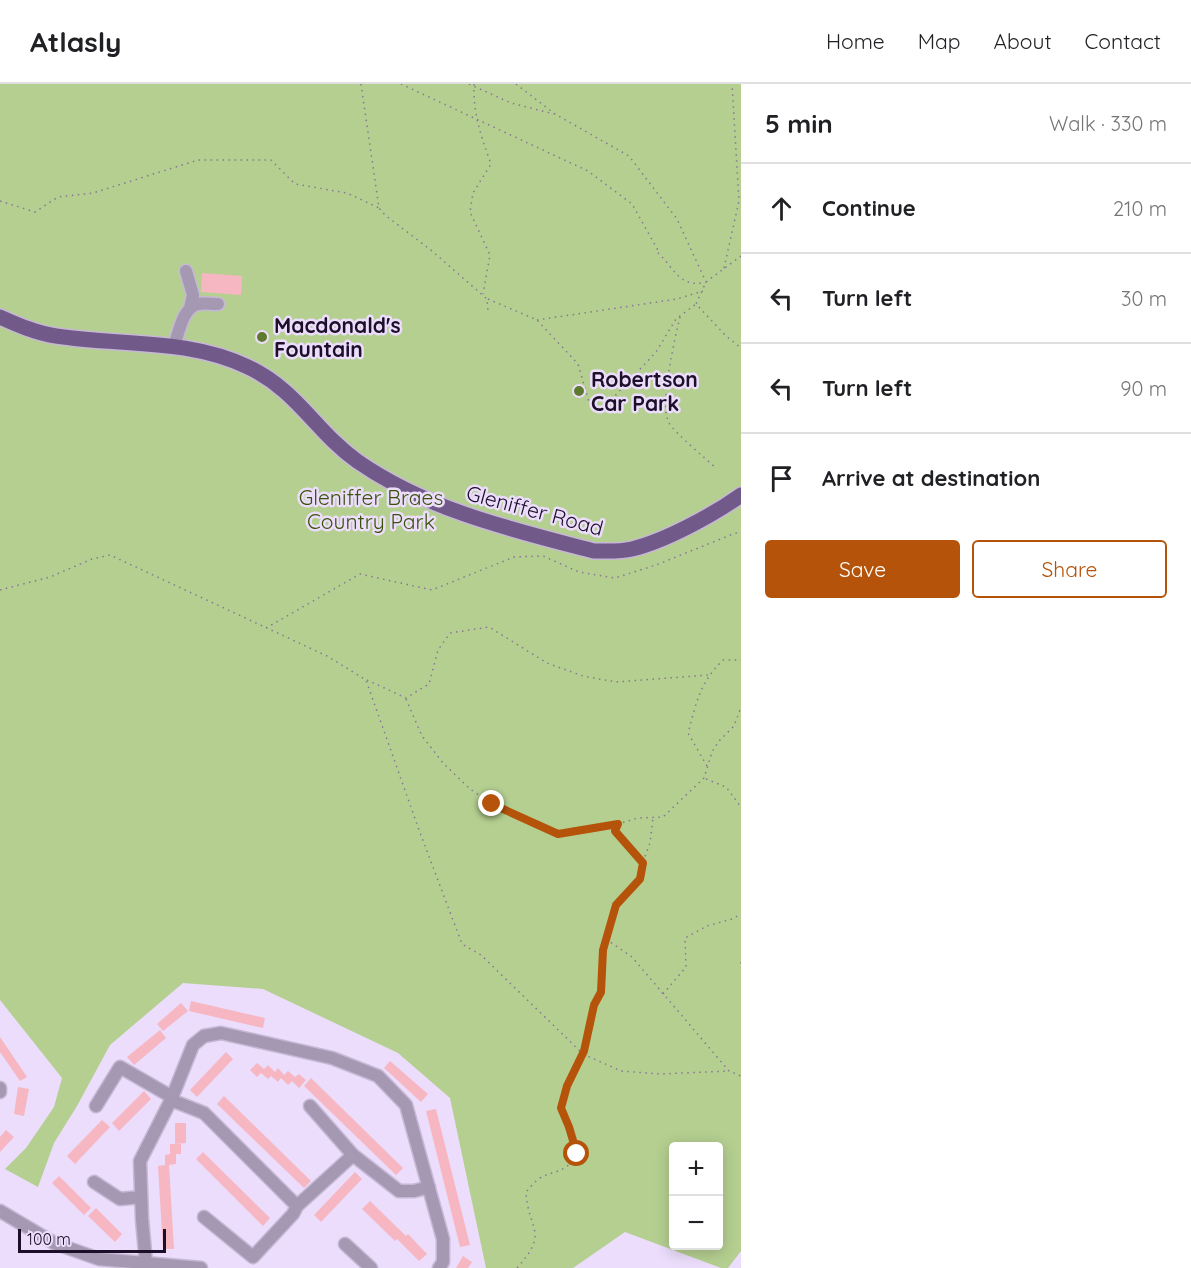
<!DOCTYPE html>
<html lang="en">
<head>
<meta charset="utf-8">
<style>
  :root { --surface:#fff; --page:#f6f6f6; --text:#202124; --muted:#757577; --line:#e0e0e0; --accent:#b45309 }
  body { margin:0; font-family:Quicksand,sans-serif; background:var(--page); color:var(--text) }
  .controls { position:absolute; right:18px; bottom:18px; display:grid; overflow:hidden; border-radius:6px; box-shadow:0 3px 15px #0003 }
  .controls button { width:54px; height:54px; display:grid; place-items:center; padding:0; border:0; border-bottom:2px solid var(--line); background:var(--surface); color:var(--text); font:30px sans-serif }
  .scale { position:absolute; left:18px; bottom:15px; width:148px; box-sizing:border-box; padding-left:6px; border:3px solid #1d0f2a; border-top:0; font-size:16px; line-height:21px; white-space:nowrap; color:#1d0f2a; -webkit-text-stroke:4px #ebddfb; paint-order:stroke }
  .stop { position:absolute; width:18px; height:18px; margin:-14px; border:4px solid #b45309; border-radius:50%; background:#fff }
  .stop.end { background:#b45309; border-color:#fff; box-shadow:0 2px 6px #0008 }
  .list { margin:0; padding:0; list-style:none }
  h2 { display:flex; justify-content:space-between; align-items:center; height:78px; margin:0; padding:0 24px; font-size:26px }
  h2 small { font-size:20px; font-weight:400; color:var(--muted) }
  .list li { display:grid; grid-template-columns:39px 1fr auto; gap:18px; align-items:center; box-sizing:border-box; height:90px; padding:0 24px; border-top:2px solid var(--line) }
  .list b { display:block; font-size:22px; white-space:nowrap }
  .list em { font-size:20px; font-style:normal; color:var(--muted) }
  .actions { display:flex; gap:12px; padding:18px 24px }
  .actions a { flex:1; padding:14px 0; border:2px solid var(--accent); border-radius:6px; text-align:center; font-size:21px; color:var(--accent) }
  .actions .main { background:var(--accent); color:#fff }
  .icon { flex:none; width:33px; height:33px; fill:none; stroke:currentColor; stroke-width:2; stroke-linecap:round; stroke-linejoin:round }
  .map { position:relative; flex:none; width:741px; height:1184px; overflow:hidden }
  header { display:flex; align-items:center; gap:36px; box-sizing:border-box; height:84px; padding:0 30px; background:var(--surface); border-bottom:2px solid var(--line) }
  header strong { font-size:28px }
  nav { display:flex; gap:33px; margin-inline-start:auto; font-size:21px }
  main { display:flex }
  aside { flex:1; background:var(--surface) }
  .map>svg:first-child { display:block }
  .green { fill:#b5cf90; fill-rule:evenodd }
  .building { fill:#f6b7c2 }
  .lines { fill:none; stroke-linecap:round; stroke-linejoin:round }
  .minor-casing { stroke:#c6b8d5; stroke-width:15 }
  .major-casing { stroke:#c6b8d5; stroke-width:18 }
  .path { stroke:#867894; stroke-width:1.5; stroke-dasharray:1.5 4.5; stroke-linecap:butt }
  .minor { stroke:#a598b3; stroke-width:12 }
  .major { stroke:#715989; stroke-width:15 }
  .route { stroke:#b45309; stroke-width:8 }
  .poi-dot { fill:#5e7a2e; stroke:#ebddfb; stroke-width:2 }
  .labels { text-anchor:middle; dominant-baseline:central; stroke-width:5; stroke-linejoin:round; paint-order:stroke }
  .poi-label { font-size:21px; font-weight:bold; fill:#1d0f2a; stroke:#ebddfb; text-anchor:start }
  .park-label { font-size:21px; fill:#3a5208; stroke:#ebddfb }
  .street-label { font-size:21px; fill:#1d0f2a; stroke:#ebddfb }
</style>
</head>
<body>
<header>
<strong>Atlasly</strong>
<nav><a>Home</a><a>Map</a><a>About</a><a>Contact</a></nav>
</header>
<main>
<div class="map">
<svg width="741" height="1184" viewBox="0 0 741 1184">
  <rect width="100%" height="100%" fill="#ebddfb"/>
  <path class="green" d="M0,0H741V1167L728,1184H721L625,1148L573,1184H486L450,1014L398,969L263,905L183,899L110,961L77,1022L54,1059L38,1103L5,1085L26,1064L54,1023L62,994L0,916ZM674,1062H718V1162H674Z"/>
  <path class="building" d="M202,189L242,192L241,211L201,208Z
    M191,917L265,934L263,944L189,927Z
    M181,919L188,927L163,947L157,940Z
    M160,946L166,954L134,981L127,973Z
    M0,953L27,993L20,997L0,968Z
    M226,968L233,975L197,1013L190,1006Z
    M390,977L428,1010L421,1018L384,984Z
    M257,979L264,985L268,981L275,988L278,984L284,991L288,987L295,993L299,990L306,996L299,1004L292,997L288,1001L281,994L278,998L271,992L268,995L261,989L257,993L250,986Z
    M311,994L403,1084L396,1091L304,1002Z
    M18,1003L29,1005L24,1032L14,1030Z
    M144,1007L151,1015L119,1047L112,1039Z
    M224,1012L311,1097L304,1104L217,1020Z
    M436,1025L470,1161L460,1163L426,1027Z
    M102,1036L110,1043L75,1080L67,1072Z
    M175,1039H186V1059L175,1060Z
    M6,1046L14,1053L0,1068V1053Z
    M170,1060H181V1070H176V1080L169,1081L174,1165H163L158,1082L165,1081V1071L170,1070Z
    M203,1068L270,1134L263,1142L196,1075Z
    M355,1088L362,1095L321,1138L314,1131Z
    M59,1092L91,1124L84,1131L52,1099Z
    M370,1117L406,1152L408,1150L427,1170L419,1177L397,1155L395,1157L362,1125Z
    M96,1124L122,1150L115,1158L88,1132Z
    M463,1172L472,1178L468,1184H456Z"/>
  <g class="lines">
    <g class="minor-casing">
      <path id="minor" d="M186,187L193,211L190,224
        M174,262C179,249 182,224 198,220C204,219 211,220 218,220
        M0,1004V1008
        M171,1016L204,1029L297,1122L353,1071L399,1107H414L429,1103
        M96,1022L120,983L172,1013
        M310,1022L353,1071
        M94,1098L120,1115L141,1113
        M0,1127L54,1159L99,1175L201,1184
        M204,1133L253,1173L293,1130L297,1122
        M345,1160L371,1184
        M146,1179L142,1135L140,1077L171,1016L193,961L204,952L221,949L332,974L378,992L406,1021L443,1155V1178L439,1184"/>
    </g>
    <g class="major-casing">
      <path id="major" d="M0,233C18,241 36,249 56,252C121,262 187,254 248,283C297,306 316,348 357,377C427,426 513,446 594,467C607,467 619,468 632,465C665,457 713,431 741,411"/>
    </g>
    <path class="path" d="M361,0L379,124L385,131L432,167L487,215L488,227
      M401,0L588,87L632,120L659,168
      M469,0L511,19L554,30
      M474,0C473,30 481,52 491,80L473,109L470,128L490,171L483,210
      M516,0L555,30L629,72L677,135L706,198C679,205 674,183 657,168
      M0,117L35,128L58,113L93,109L198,76H271L295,100L347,109L379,124
      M741,172L706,198L696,220L726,252L741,264
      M724,184L739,117L732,0
      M488,215L537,236L578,280L589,318
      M680,233C675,254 659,321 669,339C674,348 706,375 716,384
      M537,236L677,215L703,207
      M599,329L656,268L676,235L696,220
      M0,506L50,493L92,475L110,471L327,572L366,596L419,746L462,860L481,871L583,970L621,987L661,990L729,987
      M266,544L360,490L432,506L514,473L543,472L579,488L615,494L656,481L733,450L741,448
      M367,596L406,614L429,600L438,566L450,549L489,543L547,579L583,592L616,598L708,591
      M406,615L422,652L443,679L470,705L492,720L558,751L617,740
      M707,682L688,649C697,617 699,600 723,576H741
      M706,695L726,703L741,723
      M643,778L650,759L653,734
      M606,855L632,873L729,987L741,992
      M741,878V880
      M663,910L686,883L685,854L707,842L732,835L741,830
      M517,1184C550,1147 528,1147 526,1108C530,1104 535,1097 540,1094C557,1085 565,1090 577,1070L569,1043L561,1024L567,1002L584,967L594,921L601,908L603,866L616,821L640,795L643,779L615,747L618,740L638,734L663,733L704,694L712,668L719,657L734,642L741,623"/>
    <use href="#minor" class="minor"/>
    <use href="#major" class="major"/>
  </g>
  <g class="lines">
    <path class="route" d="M492,720L558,750L618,740L615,747L643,779L640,795L616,821L603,866L601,908L594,921L584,967L567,1002L561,1024L569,1043L577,1070"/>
  </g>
  <g class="poi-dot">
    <circle cx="262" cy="253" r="6"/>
    <circle cx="579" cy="307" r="6"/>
  </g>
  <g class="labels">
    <g class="poi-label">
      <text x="274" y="241">Macdonald's<tspan x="274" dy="24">Fountain</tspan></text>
      <text x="591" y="295">Robertson<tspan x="591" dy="24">Car Park</tspan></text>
    </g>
    <g class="park-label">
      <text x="371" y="413">Gleniffer Braes<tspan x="371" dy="24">Country Park</tspan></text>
    </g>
    <g class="street-label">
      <text transform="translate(535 426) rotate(15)">Gleniffer Road</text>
    </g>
  </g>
</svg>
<div class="controls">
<button>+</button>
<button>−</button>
</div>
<div class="scale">100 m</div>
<div class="stop" style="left:577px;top:1070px"></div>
<div class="stop end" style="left:492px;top:720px"></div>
</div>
<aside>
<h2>5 min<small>Walk · 330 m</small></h2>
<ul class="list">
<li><svg class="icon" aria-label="ahead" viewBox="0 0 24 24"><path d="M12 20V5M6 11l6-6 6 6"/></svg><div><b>Continue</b></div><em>210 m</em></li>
<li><svg class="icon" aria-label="left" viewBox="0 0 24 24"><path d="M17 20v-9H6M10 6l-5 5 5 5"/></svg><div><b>Turn left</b></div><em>30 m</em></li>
<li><svg class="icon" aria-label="left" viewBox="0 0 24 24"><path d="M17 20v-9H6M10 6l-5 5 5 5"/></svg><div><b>Turn left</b></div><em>90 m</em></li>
<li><svg class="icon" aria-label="arrive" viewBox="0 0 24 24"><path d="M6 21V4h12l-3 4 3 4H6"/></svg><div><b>Arrive at destination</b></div></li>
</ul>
<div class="actions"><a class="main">Save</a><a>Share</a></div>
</aside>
</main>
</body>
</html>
